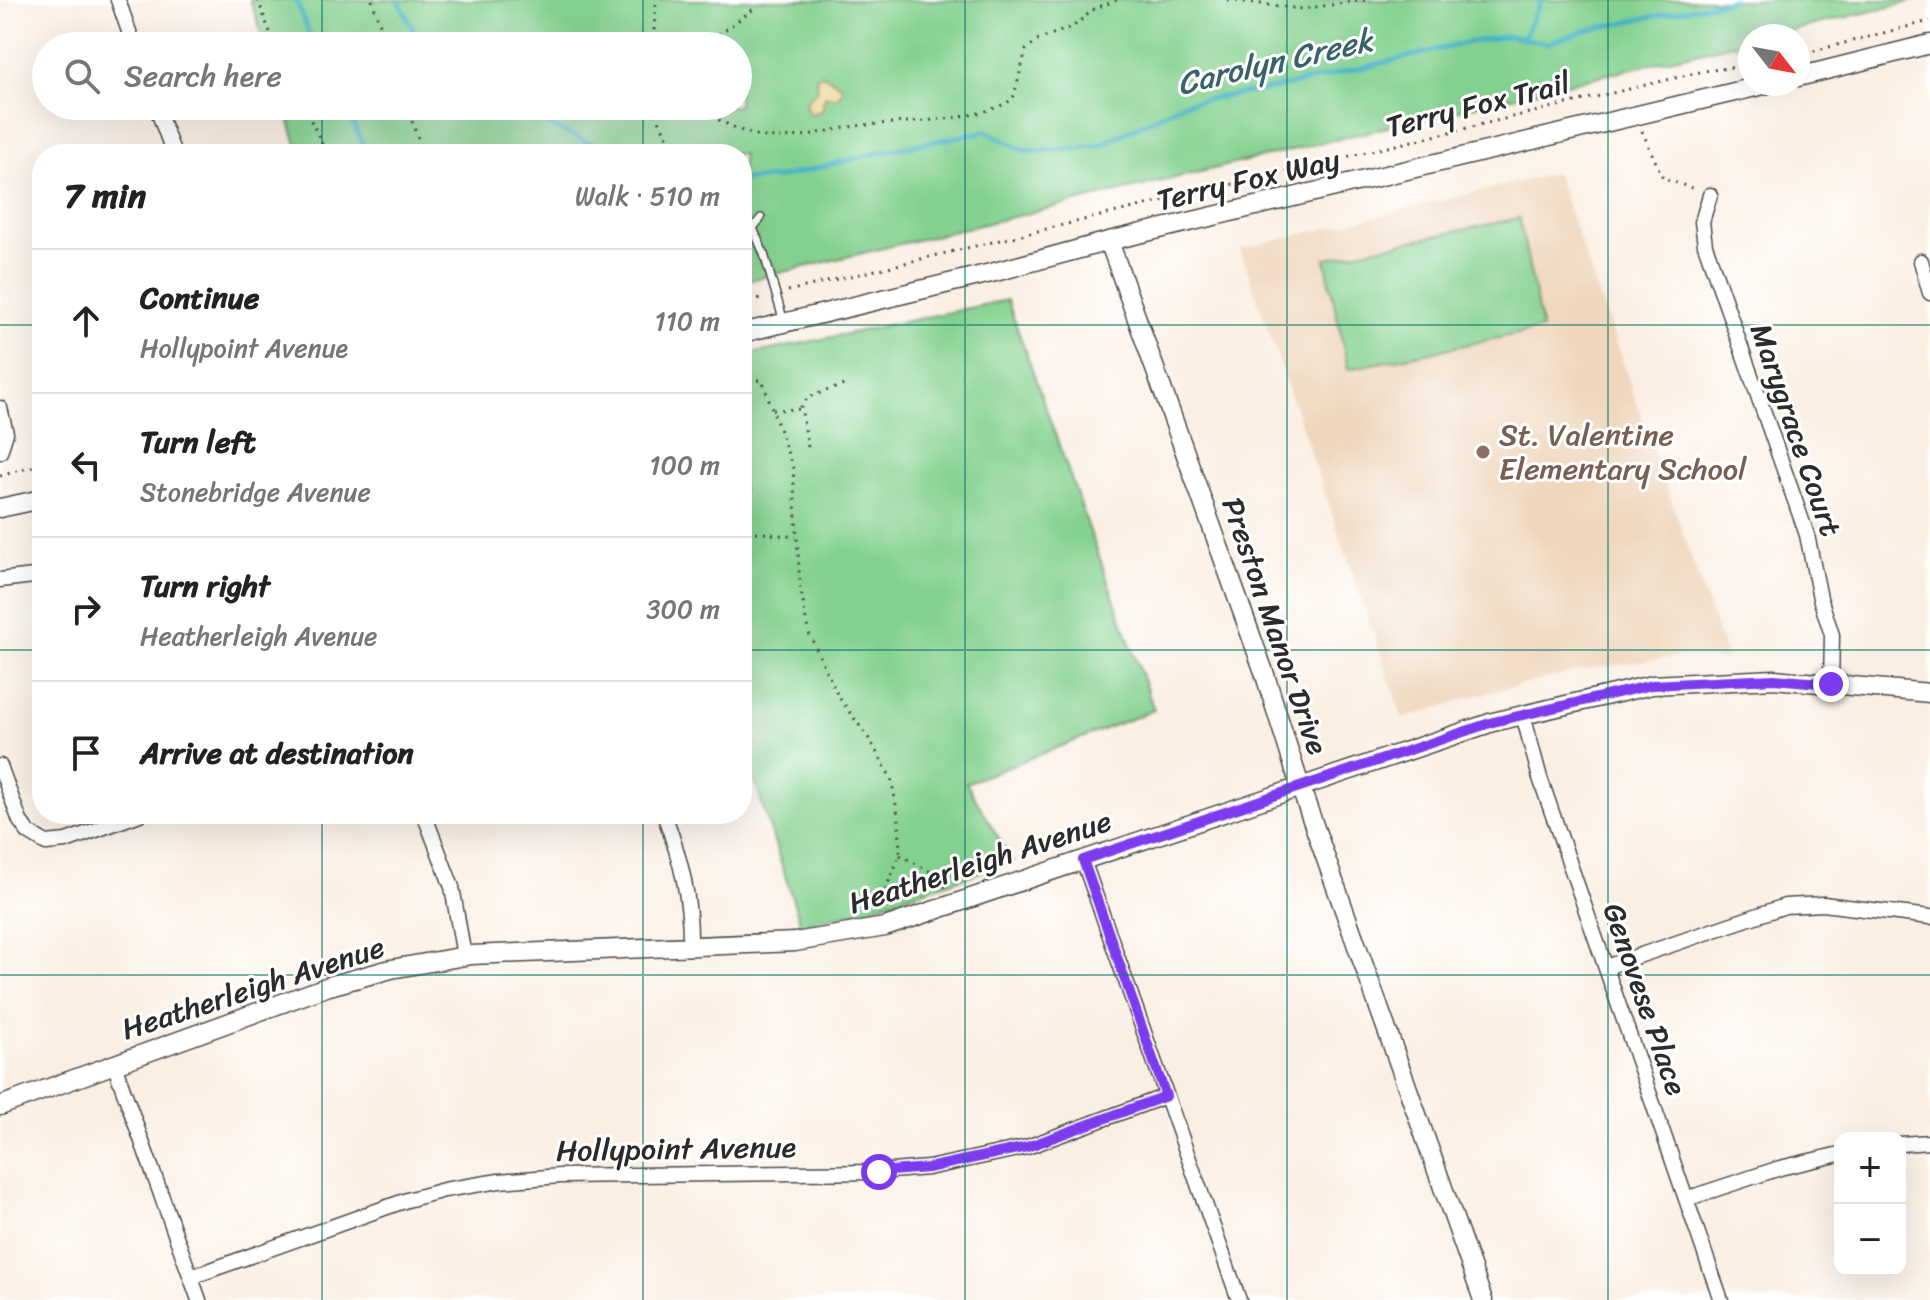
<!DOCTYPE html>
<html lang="en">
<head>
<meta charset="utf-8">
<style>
  :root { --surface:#fff; --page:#f2f2f2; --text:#222; --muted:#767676; --line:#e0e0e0 }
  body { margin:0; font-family:Sriracha,sans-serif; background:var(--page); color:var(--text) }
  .controls { position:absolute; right:24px; bottom:24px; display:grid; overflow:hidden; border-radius:16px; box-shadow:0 8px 32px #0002 }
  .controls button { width:72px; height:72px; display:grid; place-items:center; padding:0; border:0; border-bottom:2px solid var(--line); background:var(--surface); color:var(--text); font:40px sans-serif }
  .compass { position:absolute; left:1738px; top:24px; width:72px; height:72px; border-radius:50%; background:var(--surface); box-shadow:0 8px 32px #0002; rotate:121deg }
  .stop { position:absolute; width:24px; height:24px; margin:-18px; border:6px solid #7c3aed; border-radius:50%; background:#fff }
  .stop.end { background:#7c3aed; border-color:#fff; box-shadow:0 2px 8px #0008 }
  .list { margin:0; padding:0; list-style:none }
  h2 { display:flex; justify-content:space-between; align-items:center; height:104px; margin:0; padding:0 32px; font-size:34px }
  h2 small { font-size:26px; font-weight:400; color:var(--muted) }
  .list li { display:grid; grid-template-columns:52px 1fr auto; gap:24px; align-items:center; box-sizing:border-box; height:144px; padding:0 32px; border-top:2px solid var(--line) }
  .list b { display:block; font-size:30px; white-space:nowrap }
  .list p { margin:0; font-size:26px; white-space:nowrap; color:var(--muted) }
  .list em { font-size:26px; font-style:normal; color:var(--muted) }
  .icon { flex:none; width:44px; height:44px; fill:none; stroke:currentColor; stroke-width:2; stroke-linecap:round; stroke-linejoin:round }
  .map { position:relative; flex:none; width:1930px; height:1300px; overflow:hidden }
  .search { position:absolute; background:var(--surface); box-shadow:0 8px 32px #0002; left:32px; top:32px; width:720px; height:88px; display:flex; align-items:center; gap:20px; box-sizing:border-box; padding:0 28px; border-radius:44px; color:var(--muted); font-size:30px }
  .panel { position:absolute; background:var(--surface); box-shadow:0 8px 32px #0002; left:32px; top:144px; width:720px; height:680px; border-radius:32px }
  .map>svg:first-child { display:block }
  .built { fill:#efd6bb }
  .green { fill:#84d18f; stroke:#587e5d; stroke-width:2 }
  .sand { fill:#eeda9e; stroke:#8c8264; stroke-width:2 }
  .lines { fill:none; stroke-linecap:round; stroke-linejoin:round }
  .stream { stroke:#47b4c4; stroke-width:5 }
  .service-casing { stroke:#4a4847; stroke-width:10 }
  .minor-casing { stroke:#4a4847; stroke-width:17 }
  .tertiary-casing { stroke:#4a4847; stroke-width:21 }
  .path { stroke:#4a4847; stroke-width:3; stroke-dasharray:2 6; stroke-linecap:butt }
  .service { stroke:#fff; stroke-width:7 }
  .minor { stroke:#fff; stroke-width:14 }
  .tertiary { stroke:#fff; stroke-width:18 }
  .route { stroke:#7c3aed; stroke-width:10 }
  .grid { fill:none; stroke:#0f766e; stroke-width:2; stroke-opacity:0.55 }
  .education-dot { fill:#8d6e63; stroke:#fff; stroke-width:3 }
  .labels { text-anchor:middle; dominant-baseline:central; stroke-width:6; stroke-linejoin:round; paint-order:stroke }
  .street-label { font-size:30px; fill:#2b2b2b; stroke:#fff }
  .education-label { font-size:30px; fill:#785e54; stroke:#fff; text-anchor:start }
  .water-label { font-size:32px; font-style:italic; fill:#366268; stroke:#fff }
</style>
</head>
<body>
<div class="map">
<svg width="1930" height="1300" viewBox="0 0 1930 1300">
  <rect width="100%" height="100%" fill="#fff"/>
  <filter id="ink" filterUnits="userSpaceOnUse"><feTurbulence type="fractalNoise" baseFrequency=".0125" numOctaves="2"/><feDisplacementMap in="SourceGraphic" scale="16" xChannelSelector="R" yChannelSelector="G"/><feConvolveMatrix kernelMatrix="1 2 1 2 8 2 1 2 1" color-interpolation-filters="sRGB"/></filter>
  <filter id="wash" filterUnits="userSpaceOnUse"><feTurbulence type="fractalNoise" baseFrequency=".006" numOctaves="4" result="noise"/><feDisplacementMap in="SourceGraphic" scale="32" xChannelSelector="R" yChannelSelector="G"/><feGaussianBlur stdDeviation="1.8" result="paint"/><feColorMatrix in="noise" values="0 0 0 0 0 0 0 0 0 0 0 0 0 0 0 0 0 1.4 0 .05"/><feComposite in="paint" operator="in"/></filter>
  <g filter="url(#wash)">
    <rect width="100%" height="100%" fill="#fbefe3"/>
    <path class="built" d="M1556,173L1727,659L1680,656L1582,670L1471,697L1403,719L1240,249Z"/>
    <path class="green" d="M250,0H1918L1768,36H1750V40L742,282V154H300L285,106H738V46H266Z
      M1519,218L1542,329L1348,369L1325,259Z
      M1007,300L1154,710L966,783L1013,862L863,910L801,925L742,742V356Z"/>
    <path class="sand" d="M821,74L841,85L842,92L837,97L825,96L822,111L810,114L804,103L818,90L816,78Z"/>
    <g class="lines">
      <path class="stream" d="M296,0L314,46
        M398,0L422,46
        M1523,39L1541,0
        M346,106L367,154
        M505,106L511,109
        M530,117L590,143L631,154
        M742,180L777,178L877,153L986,131L1023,150L1038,151L1081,148L1102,144L1185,103L1277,88L1470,42L1508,36L1548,43L1587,30L1733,0"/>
    </g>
  </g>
  <g filter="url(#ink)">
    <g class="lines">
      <g class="service-casing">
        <path id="service" d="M761,218L753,228L764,254L784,322"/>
      </g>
      <g class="minor-casing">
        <path id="minor" d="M118,0L134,46
          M156,106L174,154
          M1710,195L1702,222L1705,245L1807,535L1820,598L1832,635L1831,684
          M1921,261L1930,293
          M0,408L6,433L0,452
          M0,580L42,575
          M1523,715L1540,778L1721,1300
          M0,766L20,821L28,832L46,843L66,841L140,814
          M424,814L452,887L464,956
          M664,814C681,860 691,898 690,947
          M1083,860L1239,1300
          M1606,967L1785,906L1823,904L1930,917
          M114,1064L199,1300
          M1900,1144L1930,1142
          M1686,1199L1780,1168L1840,1154
          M191,1277L407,1200L444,1190L499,1181L560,1176L879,1172L928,1168L1027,1147L1166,1096"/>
      </g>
      <g class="tertiary-casing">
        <path id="tertiary" d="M1798,77L1930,44
          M1109,241L1264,672L1300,786L1483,1300
          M742,333L995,272L1109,241L1768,84
          M0,508L42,499
          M0,1106L329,986L391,969L471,955L795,942L885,927L1493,722L1652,685L1774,679L1930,693"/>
      </g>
      <path class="path" d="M258,0L275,46
        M372,0L387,46
        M1228,0L1302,9L1366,0
        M655,41L718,35L755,8
        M653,46L656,0
        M1798,55L1930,21
        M304,106L327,154
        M407,106L423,154
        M652,106L676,154
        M699,106C719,123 752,138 778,138C804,138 831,129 857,126C901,120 975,124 1013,99L1026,50L1037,40L1074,26L1094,9L1117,0
        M1642,131L1663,178L1694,189
        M788,291L1704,71L1750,65
        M742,302L765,297
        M742,380H762L793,468L800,585L808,631L838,696L870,740L891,778L899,820L900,855L884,893V908
        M773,410L801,409
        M808,447L801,407L808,397L844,385
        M0,476L42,464
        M748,531L796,537
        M900,855L942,878L946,889"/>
      <use href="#service" class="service"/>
      <use href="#minor" class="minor"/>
      <use href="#tertiary" class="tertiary"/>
    </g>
  </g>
  <g class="lines" filter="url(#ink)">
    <path class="route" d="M879,1172L928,1168L1027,1147L1166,1096L1083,860L1493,722L1652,685L1774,679L1831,684"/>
  </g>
  <path class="grid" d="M322,0V46M643,0V46M965,0V1300M1287,0V1300M1608,0V1300M322,106V154M643,106V154M0,325H42M742,325H1930M0,650H42M742,650H1930M322,814V1300M643,814V1300M0,975H1930"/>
  <circle class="education-dot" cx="1483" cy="452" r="8"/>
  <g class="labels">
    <g class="street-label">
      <text transform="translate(1478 105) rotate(-14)">Terry Fox Trail</text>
      <text transform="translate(1248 180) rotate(-13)">Terry Fox Way</text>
      <text transform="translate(1796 430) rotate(71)">Marygrace Court</text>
      <text transform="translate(1275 626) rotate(71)">Preston Manor Drive</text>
      <text transform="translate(980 862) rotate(-18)">Heatherleigh Avenue</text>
      <text transform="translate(253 988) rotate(-18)">Heatherleigh Avenue</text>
      <text transform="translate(1645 999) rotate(71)">Genovese Place</text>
      <text transform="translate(676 1149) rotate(-1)">Hollypoint Avenue</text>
    </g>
    <g class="education-label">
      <text x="1499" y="435">St. Valentine<tspan x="1499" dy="34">Elementary School</tspan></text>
    </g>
    <g class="water-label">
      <text transform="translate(1275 62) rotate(-13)">Carolyn Creek</text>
    </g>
  </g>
</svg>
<div class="controls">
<button>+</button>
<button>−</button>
</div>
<svg class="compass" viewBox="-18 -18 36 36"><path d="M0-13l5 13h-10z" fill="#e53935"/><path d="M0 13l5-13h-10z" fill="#767676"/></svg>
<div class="stop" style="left:879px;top:1172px"></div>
<div class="stop end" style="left:1831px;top:684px"></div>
<div class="search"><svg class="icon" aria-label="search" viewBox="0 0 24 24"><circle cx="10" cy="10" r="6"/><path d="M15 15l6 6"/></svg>Search here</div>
<section class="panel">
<h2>7 min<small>Walk · 510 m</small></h2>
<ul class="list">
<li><svg class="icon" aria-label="ahead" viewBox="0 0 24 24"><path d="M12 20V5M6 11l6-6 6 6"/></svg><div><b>Continue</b><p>Hollypoint Avenue</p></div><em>110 m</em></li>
<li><svg class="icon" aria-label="left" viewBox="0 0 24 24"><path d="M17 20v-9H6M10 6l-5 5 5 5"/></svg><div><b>Turn left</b><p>Stonebridge Avenue</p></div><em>100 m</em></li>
<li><svg class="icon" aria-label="right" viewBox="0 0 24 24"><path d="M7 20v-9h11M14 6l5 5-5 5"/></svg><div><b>Turn right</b><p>Heatherleigh Avenue</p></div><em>300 m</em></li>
<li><svg class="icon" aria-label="arrive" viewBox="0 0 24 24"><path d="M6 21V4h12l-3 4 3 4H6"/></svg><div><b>Arrive at destination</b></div></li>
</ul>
</section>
</div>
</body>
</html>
